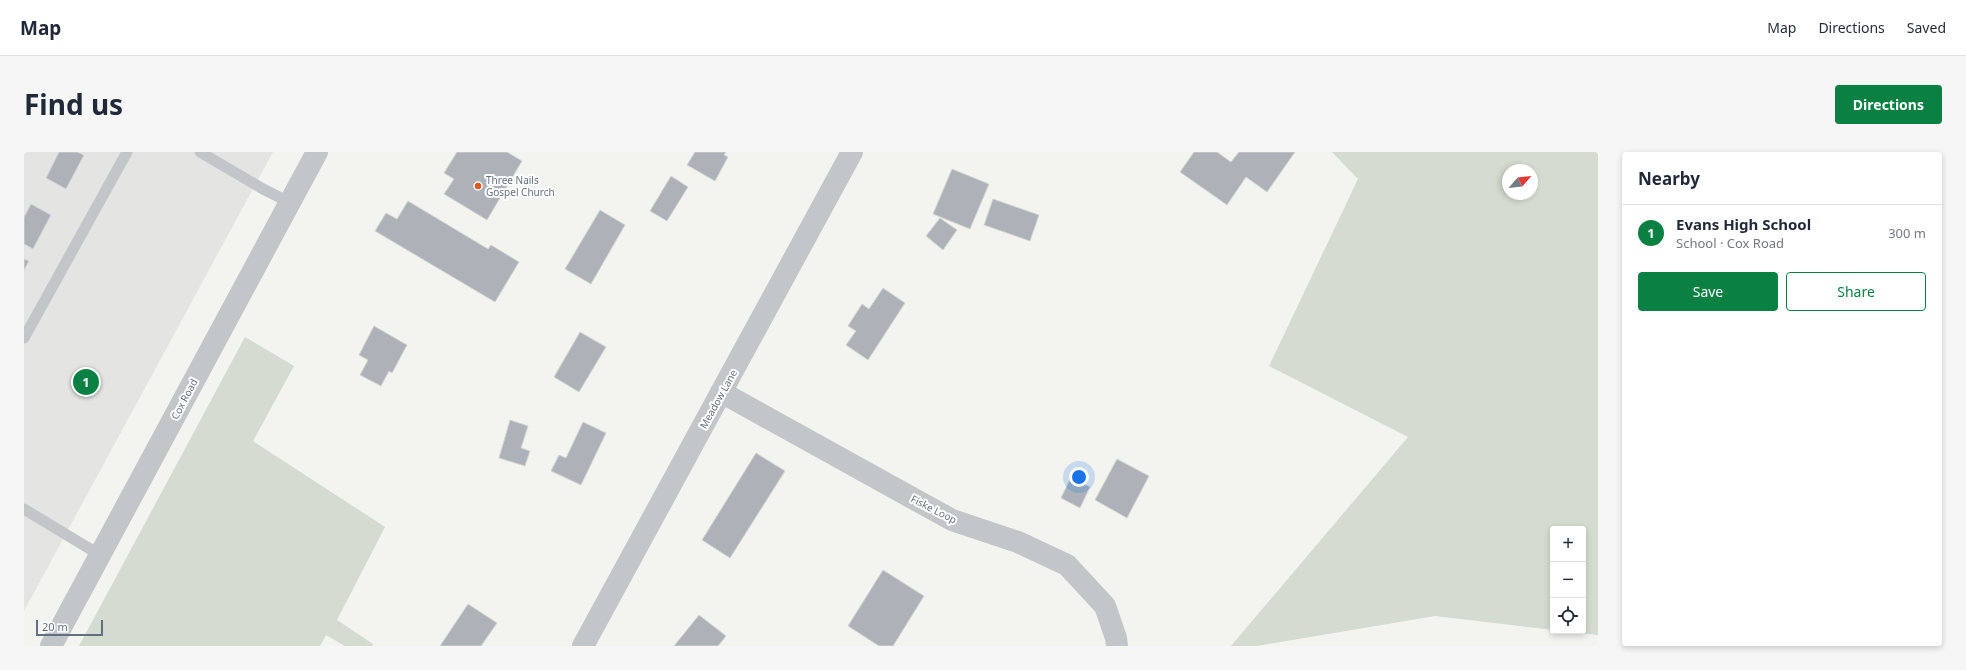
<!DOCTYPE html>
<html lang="en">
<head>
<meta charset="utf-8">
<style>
  :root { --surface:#fff; --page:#f6f6f7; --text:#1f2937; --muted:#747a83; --line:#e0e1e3; --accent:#0b8043 }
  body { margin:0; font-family:"Noto Sans",sans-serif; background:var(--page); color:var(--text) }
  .controls { position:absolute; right:12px; bottom:12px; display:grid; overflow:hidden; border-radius:4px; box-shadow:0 2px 6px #0003 }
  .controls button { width:36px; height:36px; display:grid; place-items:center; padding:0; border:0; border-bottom:1px solid var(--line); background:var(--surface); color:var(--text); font:20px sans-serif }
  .compass { position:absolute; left:1478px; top:12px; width:36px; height:36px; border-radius:50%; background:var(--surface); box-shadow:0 2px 6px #0003; rotate:62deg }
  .scale { position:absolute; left:12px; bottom:10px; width:67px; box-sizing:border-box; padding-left:4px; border:2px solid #627181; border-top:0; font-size:11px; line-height:14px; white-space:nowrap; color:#627181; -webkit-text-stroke:3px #fff; paint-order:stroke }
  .you { position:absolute; left:1055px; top:325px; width:14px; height:14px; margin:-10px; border:3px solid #fff; border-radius:50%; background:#1a73e8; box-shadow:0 0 0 6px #1a73e833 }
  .badge { display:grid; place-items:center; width:26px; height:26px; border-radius:50%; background:var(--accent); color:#fff; font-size:13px; font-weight:700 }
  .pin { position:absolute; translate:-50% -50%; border:2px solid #fff; box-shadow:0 1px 4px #0006 }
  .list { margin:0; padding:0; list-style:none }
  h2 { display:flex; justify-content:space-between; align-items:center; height:52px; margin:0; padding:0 16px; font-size:17px }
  h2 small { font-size:13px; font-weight:400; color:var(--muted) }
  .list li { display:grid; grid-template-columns:26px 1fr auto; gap:12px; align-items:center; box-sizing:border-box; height:56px; padding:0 16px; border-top:1px solid var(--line) }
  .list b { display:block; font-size:15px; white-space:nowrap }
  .list p { margin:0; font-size:13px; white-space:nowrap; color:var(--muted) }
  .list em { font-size:13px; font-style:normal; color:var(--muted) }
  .actions { display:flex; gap:8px; padding:12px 16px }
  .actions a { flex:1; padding:9px 0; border:1px solid var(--accent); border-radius:4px; text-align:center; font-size:14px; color:var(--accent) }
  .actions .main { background:var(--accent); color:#fff }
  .icon { flex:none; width:22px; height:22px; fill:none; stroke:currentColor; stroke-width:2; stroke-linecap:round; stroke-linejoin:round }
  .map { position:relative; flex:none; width:1574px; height:494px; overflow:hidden; border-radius:4px }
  header { display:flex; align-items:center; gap:24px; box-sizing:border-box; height:56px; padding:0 20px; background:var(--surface); border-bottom:1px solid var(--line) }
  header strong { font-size:19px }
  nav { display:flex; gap:22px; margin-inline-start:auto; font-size:14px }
  .intro { display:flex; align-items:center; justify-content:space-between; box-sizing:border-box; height:96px; padding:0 24px }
  h1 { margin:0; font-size:28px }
  .button { padding:10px 18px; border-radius:4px; background:var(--accent); color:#fff; font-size:14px; font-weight:700 }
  main { display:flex; gap:24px; padding:0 24px }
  aside { flex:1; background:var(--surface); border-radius:4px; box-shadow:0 2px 6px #0003 }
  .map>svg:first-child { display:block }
  .built { fill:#e4e5e3 }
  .green { fill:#d4dbd0; fill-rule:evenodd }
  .building { fill:#acb2b8; stroke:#d4d5d2 }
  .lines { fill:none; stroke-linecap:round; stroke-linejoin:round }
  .service { stroke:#c3c6c9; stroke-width:11 }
  .minor { stroke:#c3c6c9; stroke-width:22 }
  .tertiary { stroke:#c3c6c9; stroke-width:22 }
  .poi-dot { fill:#e6591d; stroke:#fff; stroke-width:1.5 }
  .labels { text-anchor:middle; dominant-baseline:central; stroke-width:4; stroke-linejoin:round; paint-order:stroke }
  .poi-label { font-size:10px; fill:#627181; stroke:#fff; text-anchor:start }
  .street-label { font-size:10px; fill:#627181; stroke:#fff }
</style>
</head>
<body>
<header>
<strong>Map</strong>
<nav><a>Map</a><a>Directions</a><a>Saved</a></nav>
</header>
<div class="intro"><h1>Find us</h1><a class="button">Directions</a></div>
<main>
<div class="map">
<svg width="1574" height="494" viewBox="0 0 1574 494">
  <rect width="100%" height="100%" fill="#f3f4ef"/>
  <path class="built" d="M0,0H249L0,459Z"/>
  <path class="green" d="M1308,0H1574V483L1537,479H1559V377H1529V478L1411,464L1233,494H1207L1384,285L1245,214L1334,27ZM1484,18H1508V42H1484Z
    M221,185L270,214L229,289L361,375L313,468L349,492L348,494H321L302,483L296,494H55Z"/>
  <path class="building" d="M35,0H53L60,3L42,37L22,26Z
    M433,0H483L498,9L463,68L420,42L430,27L420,21Z
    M671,0H702L700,3L704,5L691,29L663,13Z
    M1170,0H1193L1207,10L1215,0H1271L1243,40L1222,25L1203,53L1156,20Z
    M928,17L965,32L946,77L909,62Z
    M647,24L664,35L643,69L626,59Z
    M969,47L1015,63L1006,89L960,73Z
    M384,49L464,97L467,93L495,110L471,150L351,79L362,61L373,67Z
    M7,52L27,63L9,97L0,92V65Z
    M576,58L601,73L567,132L541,117Z
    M916,66L933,78L919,98L902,84Z
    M0,107L5,109L0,118Z
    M859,136L881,151L844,208L822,193L832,179L824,174L838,152L845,157Z
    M350,174L383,193L368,221L365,219L357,234L336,223L344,208L335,203Z
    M556,180L582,195L555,240L530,225Z
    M486,268L504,274L497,296L506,299L501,314L475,306Z
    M559,270L582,281L557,333L527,319L535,303L542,306Z
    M732,301L761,319L706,406L678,388Z
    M1093,307L1125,324L1103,366L1071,348Z
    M1047,325L1066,335L1056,356L1037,346Z
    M859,418L900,444L869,494H855L824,474Z
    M444,452L473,471L457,494H416Z
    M675,463L702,484L694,494H650Z"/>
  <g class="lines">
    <path class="service" d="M176,0L239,37L265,50
      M0,186L103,0
      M0,357L76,403"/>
    <path class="minor" d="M697,240L928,368L994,390L1043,413L1081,454L1092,486L1093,494
      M559,494L828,0"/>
    <path class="tertiary" d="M27,494L293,0"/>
  </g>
  <circle class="poi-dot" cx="454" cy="34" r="4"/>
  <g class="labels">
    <g class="poi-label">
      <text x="462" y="28">Three Nails<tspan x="462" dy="12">Gospel Church</tspan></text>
    </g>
    <g class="street-label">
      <text transform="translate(160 247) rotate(-62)">Cox Road</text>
      <text transform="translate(694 247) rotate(-61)">Meadow Lane</text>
      <text transform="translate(910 357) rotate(27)">Fiske Loop</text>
    </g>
  </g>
</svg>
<div class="controls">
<button>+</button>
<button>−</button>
<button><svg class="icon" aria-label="locate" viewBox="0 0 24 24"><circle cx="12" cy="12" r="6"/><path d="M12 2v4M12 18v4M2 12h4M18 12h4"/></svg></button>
</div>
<svg class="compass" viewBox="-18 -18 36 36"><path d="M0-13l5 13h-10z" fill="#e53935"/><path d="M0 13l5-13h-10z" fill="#747a83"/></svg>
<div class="scale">20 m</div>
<div class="you"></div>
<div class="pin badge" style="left:62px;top:230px">1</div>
</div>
<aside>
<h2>Nearby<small></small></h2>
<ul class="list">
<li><span class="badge">1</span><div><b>Evans High School</b><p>School · Cox Road</p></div><em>300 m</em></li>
</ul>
<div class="actions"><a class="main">Save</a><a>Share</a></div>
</aside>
</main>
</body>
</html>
